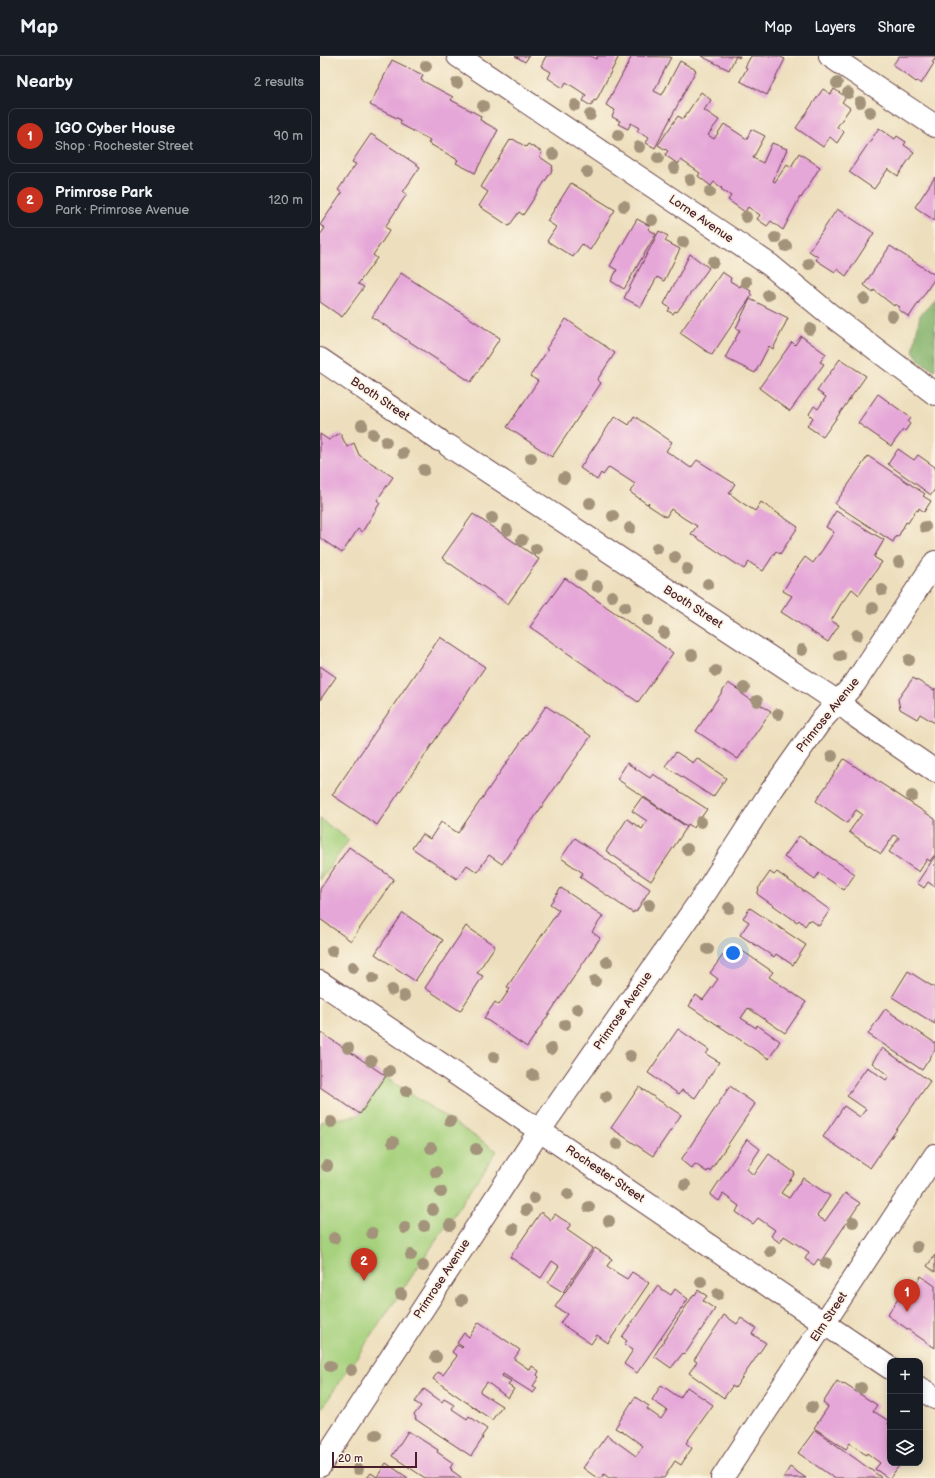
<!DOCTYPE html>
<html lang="en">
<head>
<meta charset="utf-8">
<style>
  :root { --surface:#171b24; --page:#20242c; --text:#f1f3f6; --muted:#9ea1a6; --line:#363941; --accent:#c8321e }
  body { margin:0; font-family:"Balsamiq Sans",sans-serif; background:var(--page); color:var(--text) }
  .controls { position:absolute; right:12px; bottom:12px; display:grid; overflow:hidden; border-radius:8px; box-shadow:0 2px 10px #0003 }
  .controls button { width:36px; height:36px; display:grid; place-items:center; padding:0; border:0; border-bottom:1px solid var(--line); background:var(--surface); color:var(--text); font:20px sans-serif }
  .scale { position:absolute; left:12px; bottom:10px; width:85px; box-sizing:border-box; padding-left:4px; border:2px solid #4a1f2b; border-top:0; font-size:11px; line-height:14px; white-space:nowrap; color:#4a1f2b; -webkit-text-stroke:3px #fcf5e5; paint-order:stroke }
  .you { position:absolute; left:413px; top:897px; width:14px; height:14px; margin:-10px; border:3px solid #fff; border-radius:50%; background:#1a73e8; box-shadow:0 0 0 6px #1a73e833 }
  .badge { display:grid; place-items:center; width:26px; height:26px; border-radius:50%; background:var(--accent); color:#fff; font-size:13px; font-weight:700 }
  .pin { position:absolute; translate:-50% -33px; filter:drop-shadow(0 1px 2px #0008) }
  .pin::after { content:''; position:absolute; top:21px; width:14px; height:12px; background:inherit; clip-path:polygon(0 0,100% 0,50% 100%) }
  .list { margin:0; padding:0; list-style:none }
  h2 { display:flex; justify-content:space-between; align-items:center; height:52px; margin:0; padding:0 16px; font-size:17px }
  h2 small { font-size:13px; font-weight:400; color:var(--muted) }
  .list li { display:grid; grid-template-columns:26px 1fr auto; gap:12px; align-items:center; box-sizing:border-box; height:56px; margin:0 8px 8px; padding:0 8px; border:1px solid var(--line); border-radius:8px }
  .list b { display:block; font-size:15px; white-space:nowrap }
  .list p { margin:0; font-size:13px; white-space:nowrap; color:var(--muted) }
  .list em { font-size:13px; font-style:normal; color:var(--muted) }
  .icon { flex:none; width:22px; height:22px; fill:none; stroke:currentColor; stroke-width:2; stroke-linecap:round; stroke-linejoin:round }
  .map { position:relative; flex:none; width:615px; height:1422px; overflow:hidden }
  header { display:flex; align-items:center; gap:24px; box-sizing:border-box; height:56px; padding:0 20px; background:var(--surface); border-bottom:1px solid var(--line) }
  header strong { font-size:19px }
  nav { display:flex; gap:22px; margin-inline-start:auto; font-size:14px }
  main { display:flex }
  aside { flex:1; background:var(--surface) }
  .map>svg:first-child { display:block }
  .green { fill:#a6d17d; stroke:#787854 }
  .forest { fill:#84b36c; stroke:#67694c }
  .building { fill:#e5a6d8 }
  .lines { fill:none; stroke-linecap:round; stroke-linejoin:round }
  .minor-casing { stroke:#623c41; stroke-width:24 }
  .secondary-casing { stroke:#623c41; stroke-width:24 }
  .minor { stroke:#fff; stroke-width:22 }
  .secondary { stroke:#fff; stroke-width:22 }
  .tree { fill:#a3937a }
  .labels { text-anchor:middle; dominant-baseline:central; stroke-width:3.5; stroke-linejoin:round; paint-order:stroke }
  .street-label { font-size:12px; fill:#4a1f2b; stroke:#fcf5e5 }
</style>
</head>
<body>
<header>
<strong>Map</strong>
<nav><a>Map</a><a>Layers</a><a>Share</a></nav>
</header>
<main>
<aside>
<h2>Nearby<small>2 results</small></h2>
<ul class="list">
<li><span class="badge">1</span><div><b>IGO Cyber House</b><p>Shop · Rochester Street</p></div><em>90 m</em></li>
<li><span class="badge">2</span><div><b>Primrose Park</b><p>Park · Primrose Avenue</p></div><em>120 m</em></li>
</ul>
</aside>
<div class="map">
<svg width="615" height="1422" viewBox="0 0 615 1422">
  <rect width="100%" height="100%" fill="#fcf5e5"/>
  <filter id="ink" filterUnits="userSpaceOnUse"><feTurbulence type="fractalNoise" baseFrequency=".025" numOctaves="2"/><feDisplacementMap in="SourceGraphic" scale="8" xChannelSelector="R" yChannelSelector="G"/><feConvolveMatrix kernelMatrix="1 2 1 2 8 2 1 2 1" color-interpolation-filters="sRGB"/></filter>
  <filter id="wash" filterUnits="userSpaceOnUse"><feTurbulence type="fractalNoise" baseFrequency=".012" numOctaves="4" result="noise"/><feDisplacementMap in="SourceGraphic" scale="16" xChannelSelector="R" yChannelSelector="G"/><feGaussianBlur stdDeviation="0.9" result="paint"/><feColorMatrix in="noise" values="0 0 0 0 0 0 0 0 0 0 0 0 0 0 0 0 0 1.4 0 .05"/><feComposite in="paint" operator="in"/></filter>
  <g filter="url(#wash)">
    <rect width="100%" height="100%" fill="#eddfbd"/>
    <path class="green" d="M0,763L29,784L0,824Z
      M65,1021L177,1095L0,1355V1066L39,1059Z"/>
    <path class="forest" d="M615,241V314L601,306L593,295L600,259L610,249Z"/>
    <g id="blocks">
      <path class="building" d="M195,0H209L205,6Z
        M226,0H271L276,3L278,0H299L276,45L274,44L271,50L263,45L266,39L246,26L243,32L228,22L231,16L221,10Z
        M312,0L351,1L334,35L342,39L360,5L376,14L335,92L326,87L329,81L317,75L319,72L311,67L308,73L298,68L300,65L292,61L295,54L286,49Z
        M381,0H420L419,2L416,0L409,14Z
        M431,0H458L465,3L447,39L420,25L427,12L425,11Z
        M579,0H615V5L613,4L612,6L614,7L601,28L597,25L596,26L573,9Z
        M72,4L103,19L101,24L133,41L131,44L161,60L160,64L178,74L155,117L136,107L138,104L108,87L110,84L80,68L81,64L50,49Z
        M503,33L511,38L514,33L526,41L522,46L530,52L517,71L524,76L517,87L510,81L503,91L476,72Z
        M381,36L391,44L384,54L399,64L388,79L394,83L404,68L427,83L431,73L445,80L433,102L443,107L452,87L467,93L453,125L455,126L467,108L471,111L479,97L500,111L481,142L480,141L463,174L451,165L447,170L437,163L440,159L428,151L425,156L408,144L411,140L401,133L402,132L394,126L391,130L378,120L380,117L361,104L358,108L345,99L348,95L338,89L358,60L363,63Z
        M559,72L575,83L577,80L586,86L584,89L594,96L578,120L568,113L554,133L529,116Z
        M51,78L100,111L83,136L87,138L65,171L70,174L53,199L57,202L38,228L44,231L22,261L0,246V179L5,172L0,169L22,137L18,134L36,108L32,106Z
        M193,83L206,91L208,88L222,96L220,101L233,110L232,112L233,113L203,159L199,156L189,170L159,150L168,136L161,131L190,84L191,85Z
        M615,121V165L595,151Z
        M251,127L295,154L270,194L262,188L253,201L227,185L236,171L227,165Z
        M517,153L554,177L526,220L517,213L515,216L496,204L498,201L489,195Z
        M317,163L330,170L328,173L336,178L304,233L291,225L297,214L290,210Z
        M339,175L348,180L345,185L360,193L344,225L337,221L321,251L304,242Z
        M570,190L615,219V222L589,261L578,253L580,251L575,248L574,250L554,234L553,236L544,229Z
        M370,198L389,212L357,256L355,255L353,258L348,255L350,252L344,248Z
        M402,216L411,222L410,225L420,231L421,229L431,235L430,237L432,239L392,299L360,277Z
        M81,217L180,282L151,326L52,261Z
        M430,243L468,262L453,293L449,290L435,317L405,302L420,274L416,272Z
        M246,263L295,297L277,324L281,327L232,401L187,371L218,325L210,320L228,294L226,293Z
        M481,280L506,298L500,306L504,308L470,355L439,332L472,286L475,289Z
        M520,303L546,320L503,381L487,370L493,362L489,358L494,350L498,353L506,341L497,335Z
        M558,338L591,362L588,366L590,368L585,375L583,374L571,390L538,367Z
        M295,360L309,369L314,360L352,386L346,395L358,403L371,412L377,404L415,428L409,437L421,446L435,455L441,446L478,471L460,498L456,495L443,515L429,506L424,513L371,478L377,470L365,463L351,453L346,461L328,449L329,446L327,448L310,436L315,428L289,411L283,419L281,417L277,424L260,412Z
        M20,377L27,391L34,387L39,399L73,421L57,444L60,447L42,476L38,473L22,497L0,482V378L9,384Z
        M578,393L594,404L598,399L615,411V433L611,439L568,408Z
        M548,400L605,438L603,440L611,445L604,456L599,452L598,455L596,454L588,467L586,466L578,481L576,480L573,486L515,448Z
        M516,455L564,484L554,501L562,506L539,539L532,533L521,548L511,565L519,569L508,586L461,556L472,540L463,535L475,515L485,501L493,507L503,493L514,476L506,471Z
        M153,458L219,503L188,548L122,502Z
        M245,522L353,597L318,646L210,571Z
        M120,581L165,611L57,769L12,739Z
        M0,610L16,621L0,644Z
        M593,622L614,634L615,632V667L600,658L597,663L580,653L578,643Z
        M408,627L422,636L421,637L428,642L451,655L418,703L376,675Z
        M226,650L271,680L182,808L169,799L157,816L147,809L137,823L92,792L102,778L110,783L121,766L138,777Z
        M356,696L373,707L377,702L406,722L393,741L345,710Z
        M524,703L615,763V798L610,805L607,803L599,816L569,796L579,782L574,779L561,798L529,776L542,758L536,754L527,767L496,745Z
        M307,707L330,722L333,718L387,753L374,772L368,768L367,770L297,723Z
        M322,741L367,771L331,825L286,795L307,763L322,773L327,765L312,755Z
        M479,780L535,818L524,834L499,817L495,823L464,801Z
        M255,782L330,833L316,856L314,855L313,857L260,821L263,817L241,802Z
        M29,791L74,823L31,885L0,863V833Z
        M615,800V831L608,826L604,832L597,827Z
        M450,816L454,819L457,816L510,854L499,870L491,864H489L485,870L479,864L477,866L437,838L439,834L438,833Z
        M241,832L283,860L272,876L280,882L207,991L164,962L175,946L179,949L190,933L187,931L239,854L230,848Z
        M430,852L486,889L473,909L456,898L454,901L420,879L429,866L423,862Z
        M83,857L123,884L95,925L55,898Z
        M146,870L175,890L157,917L163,920L140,955L105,932Z
        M418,892L453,916L449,921L486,946L465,977L428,952L421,962L436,972L437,969L460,985L449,1003L369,950L376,939L383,944L398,923L390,917L403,899L410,903Z
        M588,915L615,932V968L572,941Z
        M565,953L615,987V994L602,1014L548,978Z
        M358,973L389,994L386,998L399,1006L375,1042L362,1034L359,1038L328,1017Z
        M0,976L66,1020L40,1058L0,1031Z
        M562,992L610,1025L550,1112L503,1081L524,1050L540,1061L546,1053L527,1040L547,1011L566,1024L569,1020L552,1007Z
        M410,1030L435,1048L390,1115L388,1114L387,1116L375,1108L372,1113L361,1104Z
        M319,1031L361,1059L333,1100L291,1072Z
        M427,1083L440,1093L427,1113L430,1116L434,1119L449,1098L475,1117L461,1137L469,1142L483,1122L510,1140L497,1160L505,1165L525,1137L540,1147L501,1205L498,1203L494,1209L485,1203L489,1196L464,1180L460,1187L451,1180L455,1174L438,1162L433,1168L416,1156L419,1150L403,1138L399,1145L390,1139Z
        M221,1156L231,1164L235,1158L242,1163L251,1168L247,1174L273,1192L243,1236L228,1227L239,1210L232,1205L221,1222L190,1201Z
        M275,1192L292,1203L287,1210L297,1217L307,1223L312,1216L329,1227L288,1287L277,1279L271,1288L240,1267L247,1258L235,1251Z
        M615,1199V1216L607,1210Z
        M601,1220L615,1230V1292L567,1259L589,1227L594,1231Z
        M337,1230L351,1239L355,1233L368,1243L317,1317L304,1308L313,1294L304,1288L307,1285L302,1281Z
        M378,1234L387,1240L383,1245L395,1253L365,1298L363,1297L351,1312L334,1300L374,1238L375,1239Z
        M404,1259L417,1268L421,1262L436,1272L432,1278L446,1287L415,1332L412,1330L404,1342L369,1317L377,1306L374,1304Z
        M159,1266L200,1294L194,1303L210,1314L212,1310L219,1315L217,1319L219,1321L213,1330L217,1332L213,1337L183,1318L182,1320L191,1325L188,1329L194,1333L188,1342L167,1326L160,1336L182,1350L172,1364L113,1323L118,1316L123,1319L137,1300L132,1296L137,1289L142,1292L143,1291L137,1287L144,1277L149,1281Z
        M517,1325L523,1329L524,1328L557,1349L553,1355L569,1365L568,1368L570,1369V1407H581L570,1422H568L555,1413L560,1407L547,1397L546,1399L530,1387L526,1393L494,1372L508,1351L503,1347Z
        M341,1329L360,1342L367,1331L393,1349L366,1387L372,1392L361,1409L355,1405L344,1422H289L284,1418L281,1422H277L263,1412L287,1379L316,1400L323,1390L301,1374L300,1375L295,1372L315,1341L329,1350L327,1353L341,1363L347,1354L332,1344Z
        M104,1333L122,1346L124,1343L134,1349L132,1353L147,1363L149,1360L167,1373L162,1380L163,1382L151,1400L95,1363L96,1361L94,1359L101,1350L95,1346Z
        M495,1374L536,1403L562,1422H514L478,1397Z
        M88,1375L118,1394L117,1396L133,1407L130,1412L132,1413L131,1414L142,1422H105L72,1400Z
        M66,1407L88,1422H47L51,1417L57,1421Z
        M470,1411L486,1422H463Z"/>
    </g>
  </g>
  <g filter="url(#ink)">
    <use href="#blocks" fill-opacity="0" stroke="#623c41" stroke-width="1"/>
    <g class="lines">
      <g class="minor-casing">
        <path id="minor" d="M138,0L450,209L508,257L615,338
          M510,0L615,70
          M0,926L570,1312
          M600,1332L615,1342
          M0,1410L220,1074L386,836L449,738L500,666L535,627L615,506
          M402,1422L615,1099"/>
      </g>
      <g class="secondary-casing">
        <path id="secondary" d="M0,303L119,384
          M129,390L518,646L538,662L615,715"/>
      </g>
      <use href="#minor" class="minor"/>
      <use href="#secondary" class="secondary"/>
    </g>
    <g class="tree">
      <circle cx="106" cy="10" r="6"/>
      <circle cx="137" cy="27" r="6"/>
      <circle cx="517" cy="27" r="6"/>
      <circle cx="528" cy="37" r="6"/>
      <circle cx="540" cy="46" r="6"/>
      <circle cx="255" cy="49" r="6"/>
      <circle cx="163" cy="50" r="6"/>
      <circle cx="550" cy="56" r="6"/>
      <circle cx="270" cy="59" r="6"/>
      <circle cx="298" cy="79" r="6"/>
      <circle cx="319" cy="91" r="6"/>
      <circle cx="233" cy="98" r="6"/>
      <circle cx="338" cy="102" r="6"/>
      <circle cx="354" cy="112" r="6"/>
      <circle cx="267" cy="116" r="6"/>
      <circle cx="370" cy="124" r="6"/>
      <circle cx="390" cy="136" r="6"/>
      <circle cx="304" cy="150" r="6"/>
      <circle cx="426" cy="161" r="6"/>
      <circle cx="332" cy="164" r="6"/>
      <circle cx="455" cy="182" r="6"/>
      <circle cx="363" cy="186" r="6"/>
      <circle cx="466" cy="190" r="6"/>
      <circle cx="393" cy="206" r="6"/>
      <circle cx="489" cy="208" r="6"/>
      <circle cx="426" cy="226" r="6"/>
      <circle cx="448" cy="239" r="6"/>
      <circle cx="544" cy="243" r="6"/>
      <circle cx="572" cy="260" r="6"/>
      <circle cx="490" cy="273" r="6"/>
      <circle cx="42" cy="369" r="6"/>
      <circle cx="53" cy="378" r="6"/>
      <circle cx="66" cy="386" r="6"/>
      <circle cx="83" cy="397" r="6"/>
      <circle cx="211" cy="402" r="6"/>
      <circle cx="104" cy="414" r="6"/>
      <circle cx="244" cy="422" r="6"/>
      <circle cx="270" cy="447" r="6"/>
      <circle cx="293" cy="460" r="6"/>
      <circle cx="172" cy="462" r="6"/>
      <circle cx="605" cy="471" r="6"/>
      <circle cx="310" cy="472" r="6"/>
      <circle cx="187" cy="474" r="6"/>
      <circle cx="202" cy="484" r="6"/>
      <circle cx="337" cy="492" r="6"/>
      <circle cx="216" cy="493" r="6"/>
      <circle cx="355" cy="501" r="6"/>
      <circle cx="579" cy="506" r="6"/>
      <circle cx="367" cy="513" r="6"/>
      <circle cx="261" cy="519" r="6"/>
      <circle cx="388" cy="528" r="6"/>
      <circle cx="277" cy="530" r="6"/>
      <circle cx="562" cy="534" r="6"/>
      <circle cx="292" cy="540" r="6"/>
      <circle cx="305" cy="551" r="6"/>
      <circle cx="553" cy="552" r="6"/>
      <circle cx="328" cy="564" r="6"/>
      <circle cx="344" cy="577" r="6"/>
      <circle cx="537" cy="579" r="6"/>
      <circle cx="482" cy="594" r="6"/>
      <circle cx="372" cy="599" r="6"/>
      <circle cx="520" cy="600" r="6"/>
      <circle cx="589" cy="604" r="6"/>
      <circle cx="396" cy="615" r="6"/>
      <circle cx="424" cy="632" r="6"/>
      <circle cx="437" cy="645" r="6"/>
      <circle cx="458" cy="658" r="6"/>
      <circle cx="512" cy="700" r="6"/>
      <circle cx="592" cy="740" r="6"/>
      <circle cx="381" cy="766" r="6"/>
      <circle cx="367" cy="793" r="6"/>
      <circle cx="329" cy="849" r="6"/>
      <circle cx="409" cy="852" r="6"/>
      <circle cx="388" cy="893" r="6"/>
      <circle cx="12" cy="895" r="6"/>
      <circle cx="287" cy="906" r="6"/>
      <circle cx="33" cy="911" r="6"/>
      <circle cx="53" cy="922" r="6"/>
      <circle cx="275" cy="925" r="6"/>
      <circle cx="72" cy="934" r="6"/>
      <circle cx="84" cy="940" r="6"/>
      <circle cx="257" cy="953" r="6"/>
      <circle cx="245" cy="969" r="6"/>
      <circle cx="28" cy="992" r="6"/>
      <circle cx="231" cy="993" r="6"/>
      <circle cx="310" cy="1000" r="6"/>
      <circle cx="174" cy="1001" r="6"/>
      <circle cx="51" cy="1005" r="6"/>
      <circle cx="69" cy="1015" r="6"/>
      <circle cx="213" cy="1019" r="6"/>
      <circle cx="86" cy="1035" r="6"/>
      <circle cx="286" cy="1041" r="6"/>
      <circle cx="130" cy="1065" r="6"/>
      <circle cx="11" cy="1066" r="6"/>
      <circle cx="73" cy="1086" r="6"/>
      <circle cx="297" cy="1088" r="6"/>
      <circle cx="111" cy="1092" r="6"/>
      <circle cx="156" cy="1093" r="6"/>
      <circle cx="7" cy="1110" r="6"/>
      <circle cx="116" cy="1116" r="6"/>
      <circle cx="365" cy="1129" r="6"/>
      <circle cx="121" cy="1136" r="6"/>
      <circle cx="248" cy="1138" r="6"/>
      <circle cx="214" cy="1142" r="6"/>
      <circle cx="269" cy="1151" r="6"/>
      <circle cx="113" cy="1154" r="6"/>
      <circle cx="206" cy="1154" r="6"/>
      <circle cx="289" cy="1165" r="6"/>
      <circle cx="533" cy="1166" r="6"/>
      <circle cx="130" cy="1169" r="6"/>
      <circle cx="104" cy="1170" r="6"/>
      <circle cx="85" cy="1172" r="6"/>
      <circle cx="193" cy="1173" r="6"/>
      <circle cx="52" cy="1177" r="6"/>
      <circle cx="14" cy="1182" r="6"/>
      <circle cx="597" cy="1191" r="6"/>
      <circle cx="450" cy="1195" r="6"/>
      <circle cx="91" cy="1199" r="6"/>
      <circle cx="506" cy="1207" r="6"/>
      <circle cx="103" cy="1210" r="6"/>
      <circle cx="381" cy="1226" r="6"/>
      <circle cx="81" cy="1238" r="6"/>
      <circle cx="398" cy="1238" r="6"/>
      <circle cx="142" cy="1244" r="6"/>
      <circle cx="116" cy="1301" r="6"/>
      <circle cx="10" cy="1310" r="6"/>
      <circle cx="31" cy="1314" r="6"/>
      <circle cx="541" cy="1332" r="6"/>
      <circle cx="492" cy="1351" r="6"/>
      <circle cx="56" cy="1379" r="6"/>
      <circle cx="38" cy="1413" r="6"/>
    </g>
  </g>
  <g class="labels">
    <g class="street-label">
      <text transform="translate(381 163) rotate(34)">Lorne Avenue</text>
      <text transform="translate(60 343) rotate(34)">Booth Street</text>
      <text transform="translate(373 551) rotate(33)">Booth Street</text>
      <text transform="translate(508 659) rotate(-51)">Primrose Avenue</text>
      <text transform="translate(303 955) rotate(-55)">Primrose Avenue</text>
      <text transform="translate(285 1118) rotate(34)">Rochester Street</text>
      <text transform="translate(122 1223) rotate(-57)">Primrose Avenue</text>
      <text transform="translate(509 1261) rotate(-57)">Elm Street</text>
    </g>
  </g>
</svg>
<div class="controls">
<button>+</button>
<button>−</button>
<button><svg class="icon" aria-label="layers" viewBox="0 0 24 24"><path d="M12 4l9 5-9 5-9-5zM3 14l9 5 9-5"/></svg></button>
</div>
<div class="scale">20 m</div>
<div class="you"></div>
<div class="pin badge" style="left:587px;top:1256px">1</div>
<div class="pin badge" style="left:44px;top:1225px">2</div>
</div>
</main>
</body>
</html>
